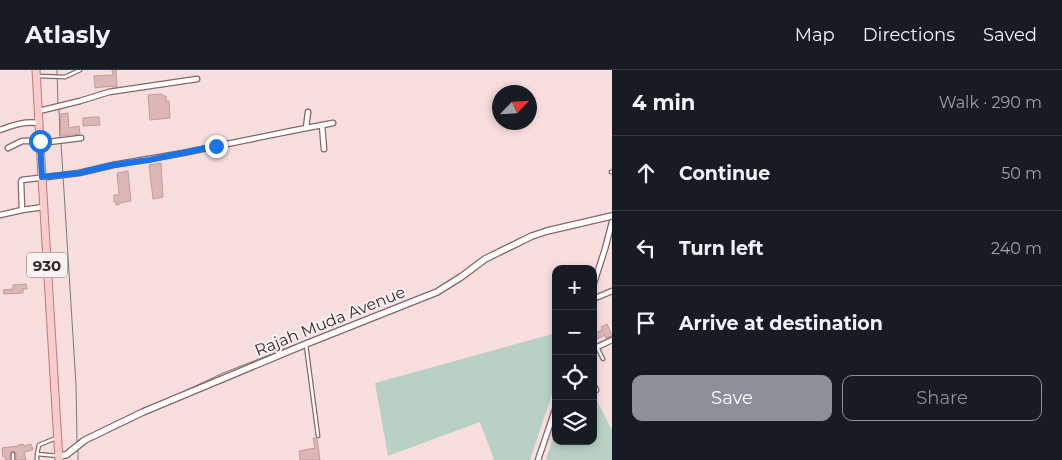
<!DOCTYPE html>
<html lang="en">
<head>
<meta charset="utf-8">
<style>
  :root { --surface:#171b24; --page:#242831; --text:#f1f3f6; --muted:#9ea1a6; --line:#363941; --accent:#8c9099 }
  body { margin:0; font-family:Montserrat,sans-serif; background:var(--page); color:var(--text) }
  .controls { position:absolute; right:15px; bottom:15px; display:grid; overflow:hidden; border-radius:10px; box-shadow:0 2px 8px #0003 }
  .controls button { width:45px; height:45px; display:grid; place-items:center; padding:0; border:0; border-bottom:1px solid var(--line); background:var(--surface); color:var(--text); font:25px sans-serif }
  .compass { position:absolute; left:492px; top:15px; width:45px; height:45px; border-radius:50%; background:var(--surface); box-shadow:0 2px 8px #0003; rotate:65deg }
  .stop { position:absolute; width:15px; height:15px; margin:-11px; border:4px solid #1a73e8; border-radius:50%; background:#fff }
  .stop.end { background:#1a73e8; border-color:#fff; box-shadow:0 1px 5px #0008 }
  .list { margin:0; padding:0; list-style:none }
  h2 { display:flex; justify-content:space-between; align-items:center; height:65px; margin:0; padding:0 20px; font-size:21px }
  h2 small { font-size:16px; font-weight:400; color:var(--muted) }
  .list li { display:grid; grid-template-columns:32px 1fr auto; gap:15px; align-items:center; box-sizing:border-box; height:75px; padding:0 20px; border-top:1px solid var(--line) }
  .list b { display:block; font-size:19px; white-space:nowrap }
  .list em { font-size:16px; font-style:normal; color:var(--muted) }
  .actions { display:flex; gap:10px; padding:15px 20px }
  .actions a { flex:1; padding:11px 0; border:1px solid var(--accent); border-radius:10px; text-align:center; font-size:18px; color:var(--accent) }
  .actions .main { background:var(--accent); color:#fff }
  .icon { flex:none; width:28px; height:28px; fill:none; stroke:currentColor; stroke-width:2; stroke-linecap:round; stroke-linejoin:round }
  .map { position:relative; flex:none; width:612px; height:390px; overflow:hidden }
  header { display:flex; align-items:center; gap:30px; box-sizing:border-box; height:70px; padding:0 25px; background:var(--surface); border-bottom:1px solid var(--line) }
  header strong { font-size:24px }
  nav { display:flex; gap:28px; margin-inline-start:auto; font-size:18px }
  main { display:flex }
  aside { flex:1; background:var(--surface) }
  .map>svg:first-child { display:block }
  .green { fill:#b9d1c5 }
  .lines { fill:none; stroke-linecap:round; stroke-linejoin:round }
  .stream { stroke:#6f8176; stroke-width:1 }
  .building { fill:#ddb7b7; stroke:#c49b9b }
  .service-casing { stroke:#8a6465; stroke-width:5 }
  .minor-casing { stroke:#8a6465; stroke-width:7 }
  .tertiary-casing { stroke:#8a6465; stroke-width:8 }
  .primary-casing { stroke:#b67c7d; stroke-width:9 }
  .service { stroke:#fff; stroke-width:2.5 }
  .minor { stroke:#fff; stroke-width:4.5 }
  .tertiary { stroke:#fff; stroke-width:5.5 }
  .primary { stroke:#fccccd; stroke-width:7 }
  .route { stroke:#1a73e8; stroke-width:6 }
  .labels { text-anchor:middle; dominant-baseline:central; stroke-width:4; stroke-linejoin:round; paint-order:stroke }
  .shield { fill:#faf1f0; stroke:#726464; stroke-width:1 }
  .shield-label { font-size:15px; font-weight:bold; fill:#382828 }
  .street-label { font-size:16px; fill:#382828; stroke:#faf1f0 }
</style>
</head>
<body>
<header>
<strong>Atlasly</strong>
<nav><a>Map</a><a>Directions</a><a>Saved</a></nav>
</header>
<main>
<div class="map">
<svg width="612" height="390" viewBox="0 0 612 390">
  <rect width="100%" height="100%" fill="#f9dede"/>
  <path class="green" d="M556,263V312L530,390H494L480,352L388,386L375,313Z
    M593,323L611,358H612V390H546L556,358V371H593Z"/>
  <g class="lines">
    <path class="stream" d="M57,0L58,34
      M59,38L60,69
      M61,73L76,315L77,371
      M485,186L504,177
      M427,223L439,218
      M172,327L223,303L346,255
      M77,371L82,369
      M78,379V390"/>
  </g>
  <path class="building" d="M112,0H116L117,17H112V16L95,18L94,6L113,5Z
    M162,24L163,26H166V31H169L170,48L150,50L148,25Z
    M68,43L69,58L79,56L80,64L61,66L60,44Z
    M94,47H99L100,55L83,56V48Z
    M161,93L163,127L153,129L149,95Z
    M128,101L131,131L120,133V134L116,135V132H114V125H119L117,103Z
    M26,214L27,219H23V223L4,224L3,220L13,219V215Z
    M607,254L612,266L606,268L605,265L593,271V264L602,260L601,257Z
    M313,368H315L317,369L320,390H300L299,381L315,378Z
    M23,374L24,376L31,374L33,380L24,382L26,390H16V383L13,381L10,383V390H5V386L3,387L2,378L18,376V375Z"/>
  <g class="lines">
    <g class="service-casing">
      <path id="service" d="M38,6L65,7L80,0
        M611,102H612
        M306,275L318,366
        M597,277L603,289
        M56,368L39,375L37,384L59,386
        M13,384V390
        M37,390V384"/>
    </g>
    <g class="minor-casing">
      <path id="minor" d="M39,41L80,31L109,22L197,9
        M322,55L324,79
        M306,58L308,42
        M0,60C13,55 25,51 39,53
        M41,73L81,68
        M8,78L22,71H40
        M22,140L44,137
        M0,145L22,140L21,112L22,110L79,103L113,95L183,83L291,61L333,53
        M593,216L605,179L612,152
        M593,229L612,221
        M593,279L612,270
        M593,314L596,320
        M538,390L556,337"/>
    </g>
    <g class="tertiary-casing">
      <path id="tertiary" d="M59,386L66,385L85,370L143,342L306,274L437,222L461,207L485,189L532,166L547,161L612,146"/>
    </g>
    <g class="primary-casing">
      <path id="primary" d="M36,0L42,107L59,390"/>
    </g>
    <use href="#service" class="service"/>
    <use href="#minor" class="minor"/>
    <use href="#tertiary" class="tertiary"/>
    <use href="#primary" class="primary"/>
  </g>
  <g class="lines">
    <path class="route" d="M40,71L42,107L79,103L113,95L149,90L216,76"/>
  </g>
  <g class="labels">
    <rect class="shield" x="27" y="182.5" width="40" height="25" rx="4"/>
    <g class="shield-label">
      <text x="47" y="195">930</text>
    </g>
    <g class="street-label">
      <text transform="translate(330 251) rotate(-22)">Rajah Muda Avenue</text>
    </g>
  </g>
</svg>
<div class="controls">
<button>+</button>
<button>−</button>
<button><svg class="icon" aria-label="locate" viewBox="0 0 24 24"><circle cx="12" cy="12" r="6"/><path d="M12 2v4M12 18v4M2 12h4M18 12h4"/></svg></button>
<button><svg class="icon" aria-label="layers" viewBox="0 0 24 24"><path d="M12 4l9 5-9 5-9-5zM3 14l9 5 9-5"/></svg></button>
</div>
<svg class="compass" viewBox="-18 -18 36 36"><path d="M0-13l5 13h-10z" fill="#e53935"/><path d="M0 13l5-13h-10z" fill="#9ea1a6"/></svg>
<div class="stop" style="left:40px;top:71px"></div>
<div class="stop end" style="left:216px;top:76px"></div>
</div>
<aside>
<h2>4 min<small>Walk · 290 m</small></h2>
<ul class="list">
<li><svg class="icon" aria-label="ahead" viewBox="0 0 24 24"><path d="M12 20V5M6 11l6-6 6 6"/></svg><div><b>Continue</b></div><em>50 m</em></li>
<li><svg class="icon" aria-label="left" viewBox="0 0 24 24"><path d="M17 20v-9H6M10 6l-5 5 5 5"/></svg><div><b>Turn left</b></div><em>240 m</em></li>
<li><svg class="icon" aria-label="arrive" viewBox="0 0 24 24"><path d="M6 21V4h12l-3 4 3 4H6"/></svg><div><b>Arrive at destination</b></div></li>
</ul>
<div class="actions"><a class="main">Save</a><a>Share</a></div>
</aside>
</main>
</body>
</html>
